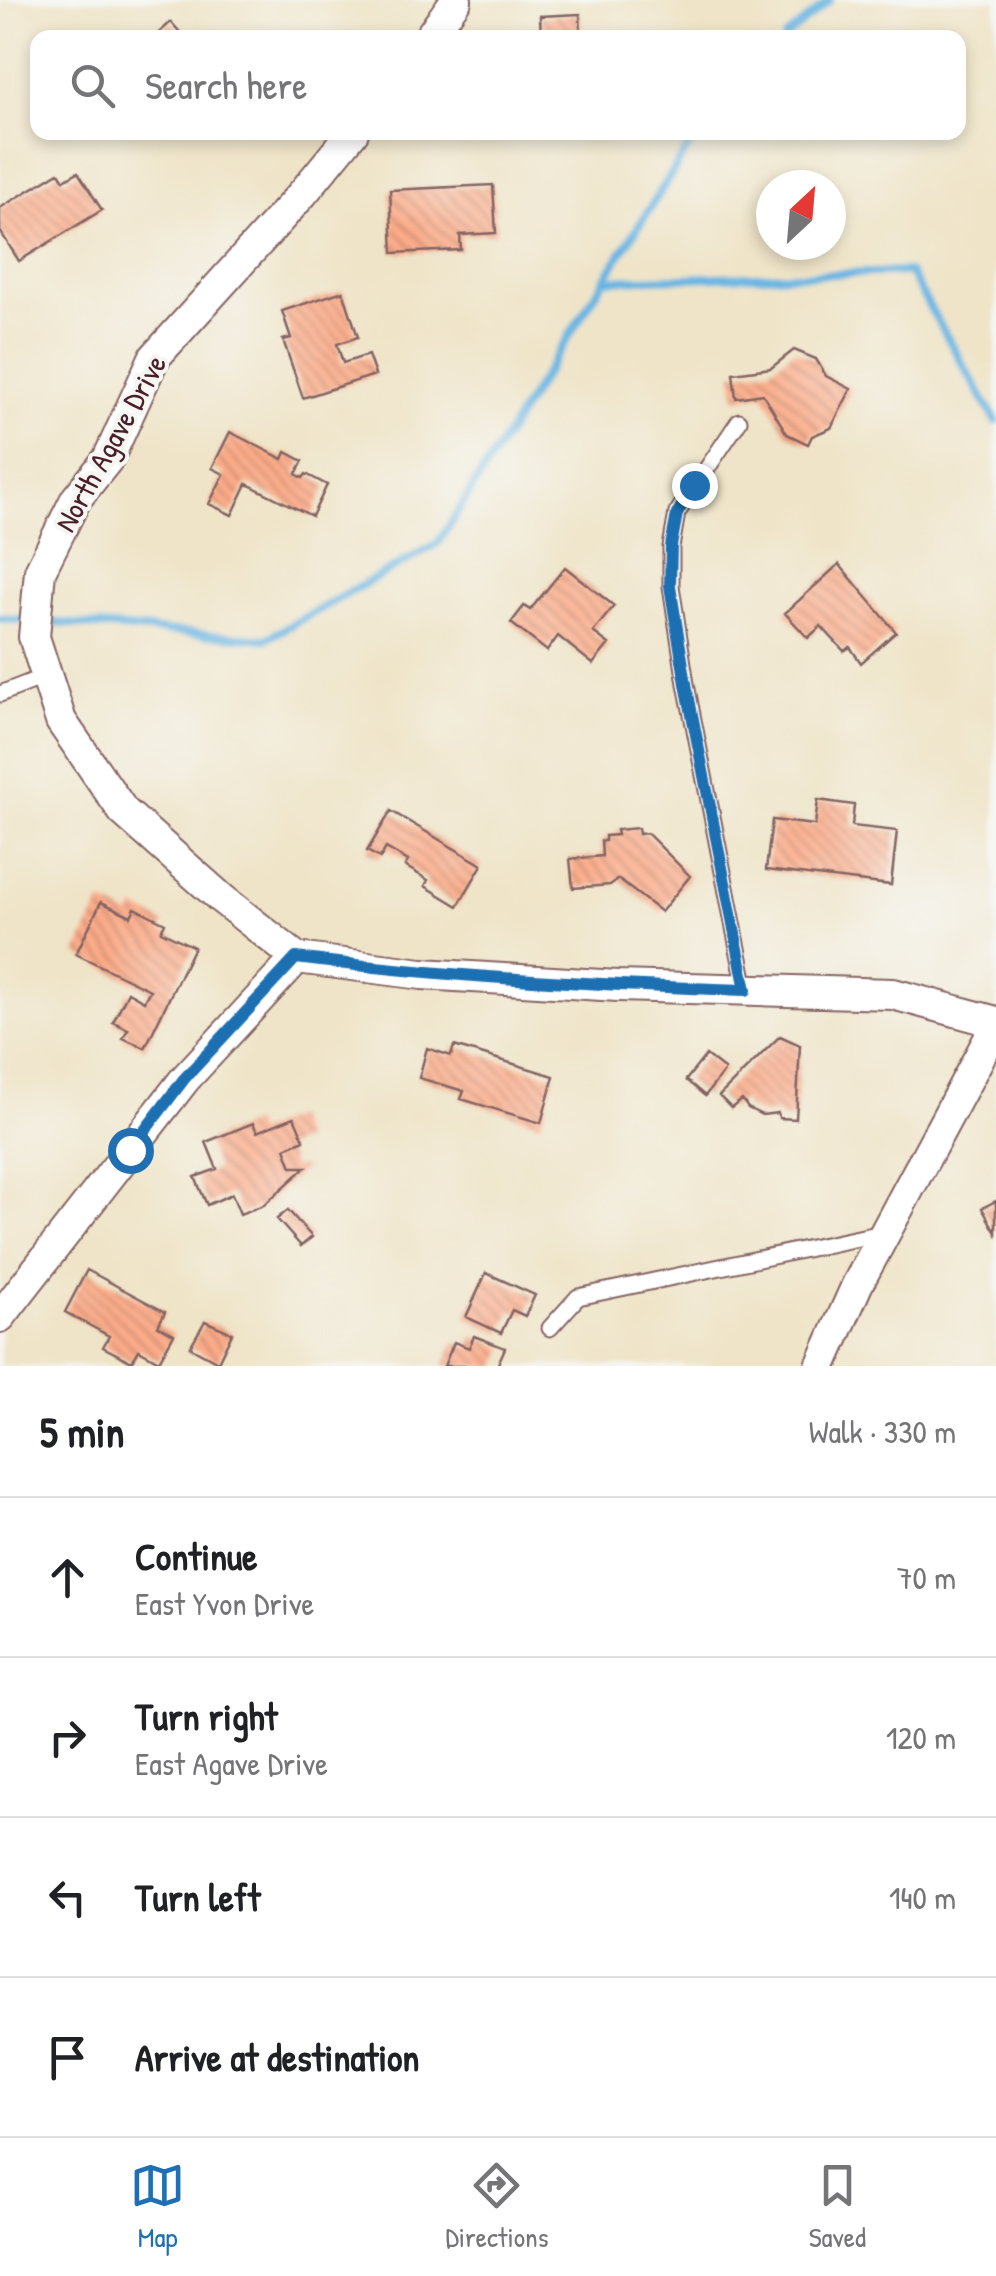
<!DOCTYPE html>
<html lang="en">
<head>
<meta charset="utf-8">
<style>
  :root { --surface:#fff; --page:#f2f2f2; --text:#202124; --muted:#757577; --line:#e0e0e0; --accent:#1f6fb2 }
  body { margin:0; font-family:"Patrick Hand",sans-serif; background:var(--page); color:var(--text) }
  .compass { position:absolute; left:756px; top:170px; width:90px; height:90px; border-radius:50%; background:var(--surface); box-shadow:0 5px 15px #0003; rotate:26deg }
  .stop { position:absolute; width:30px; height:30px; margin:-22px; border:8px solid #1f6fb2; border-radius:50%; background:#fff }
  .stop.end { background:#1f6fb2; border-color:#fff; box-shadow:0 2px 10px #0008 }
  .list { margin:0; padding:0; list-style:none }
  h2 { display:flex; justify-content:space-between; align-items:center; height:130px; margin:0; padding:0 40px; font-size:42px }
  h2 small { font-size:32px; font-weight:400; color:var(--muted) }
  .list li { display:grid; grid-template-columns:65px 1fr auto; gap:30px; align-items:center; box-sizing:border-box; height:160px; padding:0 40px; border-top:2px solid var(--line) }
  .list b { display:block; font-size:38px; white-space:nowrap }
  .list p { margin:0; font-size:32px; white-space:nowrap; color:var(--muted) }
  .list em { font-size:32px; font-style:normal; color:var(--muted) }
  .icon { flex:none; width:55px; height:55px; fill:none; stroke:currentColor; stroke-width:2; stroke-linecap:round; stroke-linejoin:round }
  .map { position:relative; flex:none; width:996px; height:1366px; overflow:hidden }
  .search { position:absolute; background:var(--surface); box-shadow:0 5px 15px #0003; left:30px; right:30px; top:30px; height:110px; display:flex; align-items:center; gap:25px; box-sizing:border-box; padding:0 35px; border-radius:20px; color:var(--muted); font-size:38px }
  .sheet { height:770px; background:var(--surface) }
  nav { display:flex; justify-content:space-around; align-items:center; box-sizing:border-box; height:140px; border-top:2px solid var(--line); background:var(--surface); font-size:28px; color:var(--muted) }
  nav a { display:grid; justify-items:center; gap:5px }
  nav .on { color:var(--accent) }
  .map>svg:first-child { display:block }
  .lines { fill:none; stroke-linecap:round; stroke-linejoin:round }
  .stream { stroke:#69b5e2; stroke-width:8 }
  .building { fill:url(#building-back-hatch) }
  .lane-casing { stroke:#846462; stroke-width:19 }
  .street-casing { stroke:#846462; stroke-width:34 }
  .lane { stroke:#fff; stroke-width:15 }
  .street { stroke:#fff; stroke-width:30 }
  .route { stroke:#1f6fb2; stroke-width:12 }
  .labels { text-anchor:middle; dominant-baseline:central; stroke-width:8; stroke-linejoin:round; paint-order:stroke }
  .street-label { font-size:30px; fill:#4a1f2b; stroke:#f6f6f2 }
</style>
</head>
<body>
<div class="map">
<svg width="996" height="1366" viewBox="0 0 996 1366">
  <defs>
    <pattern id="building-back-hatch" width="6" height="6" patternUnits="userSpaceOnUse" patternTransform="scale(2.5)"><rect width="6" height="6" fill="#fbac89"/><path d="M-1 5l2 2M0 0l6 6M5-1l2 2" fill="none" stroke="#cd8b70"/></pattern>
  </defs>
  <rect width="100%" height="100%" fill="#f6f6f2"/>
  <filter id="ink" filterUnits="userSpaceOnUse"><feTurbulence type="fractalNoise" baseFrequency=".01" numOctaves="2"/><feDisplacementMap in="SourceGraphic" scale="20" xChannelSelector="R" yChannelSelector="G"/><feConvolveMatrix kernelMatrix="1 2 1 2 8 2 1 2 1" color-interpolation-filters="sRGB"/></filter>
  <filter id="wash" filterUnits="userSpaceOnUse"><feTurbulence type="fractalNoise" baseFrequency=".0048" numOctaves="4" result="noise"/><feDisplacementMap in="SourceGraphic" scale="40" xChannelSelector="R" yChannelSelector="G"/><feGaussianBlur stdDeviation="2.25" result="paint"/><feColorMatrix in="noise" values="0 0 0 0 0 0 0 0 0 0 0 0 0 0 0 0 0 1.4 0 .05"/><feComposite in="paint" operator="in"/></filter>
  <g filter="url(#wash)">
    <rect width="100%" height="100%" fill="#efe4c8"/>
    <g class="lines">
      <path class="stream" d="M785,38L830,0
        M605,280L909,272L996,421
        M0,618L30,621
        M44,622L266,639L438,543L698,132"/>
    </g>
    <g id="blocks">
      <path class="building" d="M580,14L581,38H541L540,16Z
        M171,22L185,38H153Z
        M59,172L64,180L78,172L102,210L19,261L0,231V208Z
        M493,185L496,233L460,235L461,250L393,253L390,190Z
        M343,291L358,337L337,344L343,363L368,355L375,375L303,398L283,340L291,338L282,311Z
        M794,350L816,359L826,376L851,389L831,428L812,436L808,444L787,434L763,394L736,398L733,373L771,368Z
        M230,432L283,459L286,452L303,461L296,474L303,478L306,474L327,485L312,516L247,484L232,515L209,504L224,474L212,468Z
        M839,564L896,632L861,663L850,647L844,651L821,626L808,638L785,613Z
        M565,567L614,606L593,632L609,644L593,664L558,636L547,651L511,623L524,606L530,610Z
        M818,800L854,805L852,826L897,831L891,885L766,870L772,820L815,825Z
        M391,811L482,865L458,906L425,886L428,880L405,866L408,861L386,848L380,858L367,851Z
        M638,828L639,834L647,833L690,876L661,912L618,879L610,885L573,888L570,859L602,856L601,841H605V836L617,835L616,830Z
        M101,902L131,916L135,908L165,923L161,931L194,947L145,1048L123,1038L128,1029L113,1022L128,992L144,1001L150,990L76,954Z
        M780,1036L800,1045L796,1119L779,1118L778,1113L762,1115L748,1108L742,1100L731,1108L719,1096Z
        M454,1046L554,1076L541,1123L461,1099L464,1091L419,1078L427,1048L451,1056Z
        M706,1055L725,1070L705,1096L686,1080Z
        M294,1117L304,1140L285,1148L292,1167H306L264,1205L240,1214L232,1194L207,1205L195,1177L217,1169L206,1142L253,1123L257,1132Z
        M996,1201V1233L982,1208Z
        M288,1210L312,1237L301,1246L277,1219Z
        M87,1270L165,1312L158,1326L174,1334L159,1361L139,1350L132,1362L103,1347L109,1336L65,1312Z
        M486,1273L535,1295L525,1316L512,1310L501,1333L466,1317Z
        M205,1321L232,1333L218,1362L190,1347Z
        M474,1336L505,1348L497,1366H444L454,1342L469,1348Z"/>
    </g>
  </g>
  <g filter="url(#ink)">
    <use href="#blocks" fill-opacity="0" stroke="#846462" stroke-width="2.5"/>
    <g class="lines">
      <g class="lane-casing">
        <path id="lane" d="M739,421L677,513L671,547V586L686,684L746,989
          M0,694L46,676
          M550,1328L578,1297L882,1233"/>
      </g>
      <g class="street-casing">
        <path id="street" d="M429,38L456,0
          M297,958L222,899L123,811L61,721L34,637L40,571L76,499L108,459L154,358L303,193L353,132
          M297,958L422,974L618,986L893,994L996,1022
          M0,1317L185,1079L297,958
          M821,1366L857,1285L996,1026"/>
      </g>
      <use href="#lane" class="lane"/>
      <use href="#street" class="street"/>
    </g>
  </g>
  <g class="lines" filter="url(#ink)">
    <path class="route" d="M130,1150L184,1079L296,958C446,977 595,985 746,990L686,684L670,586L671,546L677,514L694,485"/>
  </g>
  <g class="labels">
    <g class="street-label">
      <text transform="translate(110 443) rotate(-61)">North Agave Drive</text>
    </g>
  </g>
</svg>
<svg class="compass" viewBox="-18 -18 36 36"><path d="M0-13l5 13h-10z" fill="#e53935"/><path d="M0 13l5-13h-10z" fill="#757577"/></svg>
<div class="stop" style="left:130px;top:1150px"></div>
<div class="stop end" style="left:694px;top:485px"></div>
<div class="search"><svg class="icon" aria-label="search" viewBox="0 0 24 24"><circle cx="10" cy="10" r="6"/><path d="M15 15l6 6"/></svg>Search here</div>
</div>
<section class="sheet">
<h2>5 min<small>Walk · 330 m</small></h2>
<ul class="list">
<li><svg class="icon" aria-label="ahead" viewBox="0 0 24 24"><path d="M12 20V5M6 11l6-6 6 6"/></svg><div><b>Continue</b><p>East Yvon Drive</p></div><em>70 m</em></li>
<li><svg class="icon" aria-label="right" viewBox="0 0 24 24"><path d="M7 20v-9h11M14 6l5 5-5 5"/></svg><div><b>Turn right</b><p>East Agave Drive</p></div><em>120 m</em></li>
<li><svg class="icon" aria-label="left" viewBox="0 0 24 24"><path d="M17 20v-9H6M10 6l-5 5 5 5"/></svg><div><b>Turn left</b></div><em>140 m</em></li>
<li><svg class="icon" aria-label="arrive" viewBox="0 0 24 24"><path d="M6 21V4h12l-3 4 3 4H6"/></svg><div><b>Arrive at destination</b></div></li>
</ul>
</section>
<nav>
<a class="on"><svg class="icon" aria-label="map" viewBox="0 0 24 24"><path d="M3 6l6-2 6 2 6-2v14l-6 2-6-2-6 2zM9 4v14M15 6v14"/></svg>Map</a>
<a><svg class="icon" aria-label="directions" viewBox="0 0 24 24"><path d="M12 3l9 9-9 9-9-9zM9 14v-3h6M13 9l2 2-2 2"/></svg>Directions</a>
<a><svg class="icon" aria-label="saved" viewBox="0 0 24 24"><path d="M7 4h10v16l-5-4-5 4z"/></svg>Saved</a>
</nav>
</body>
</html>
